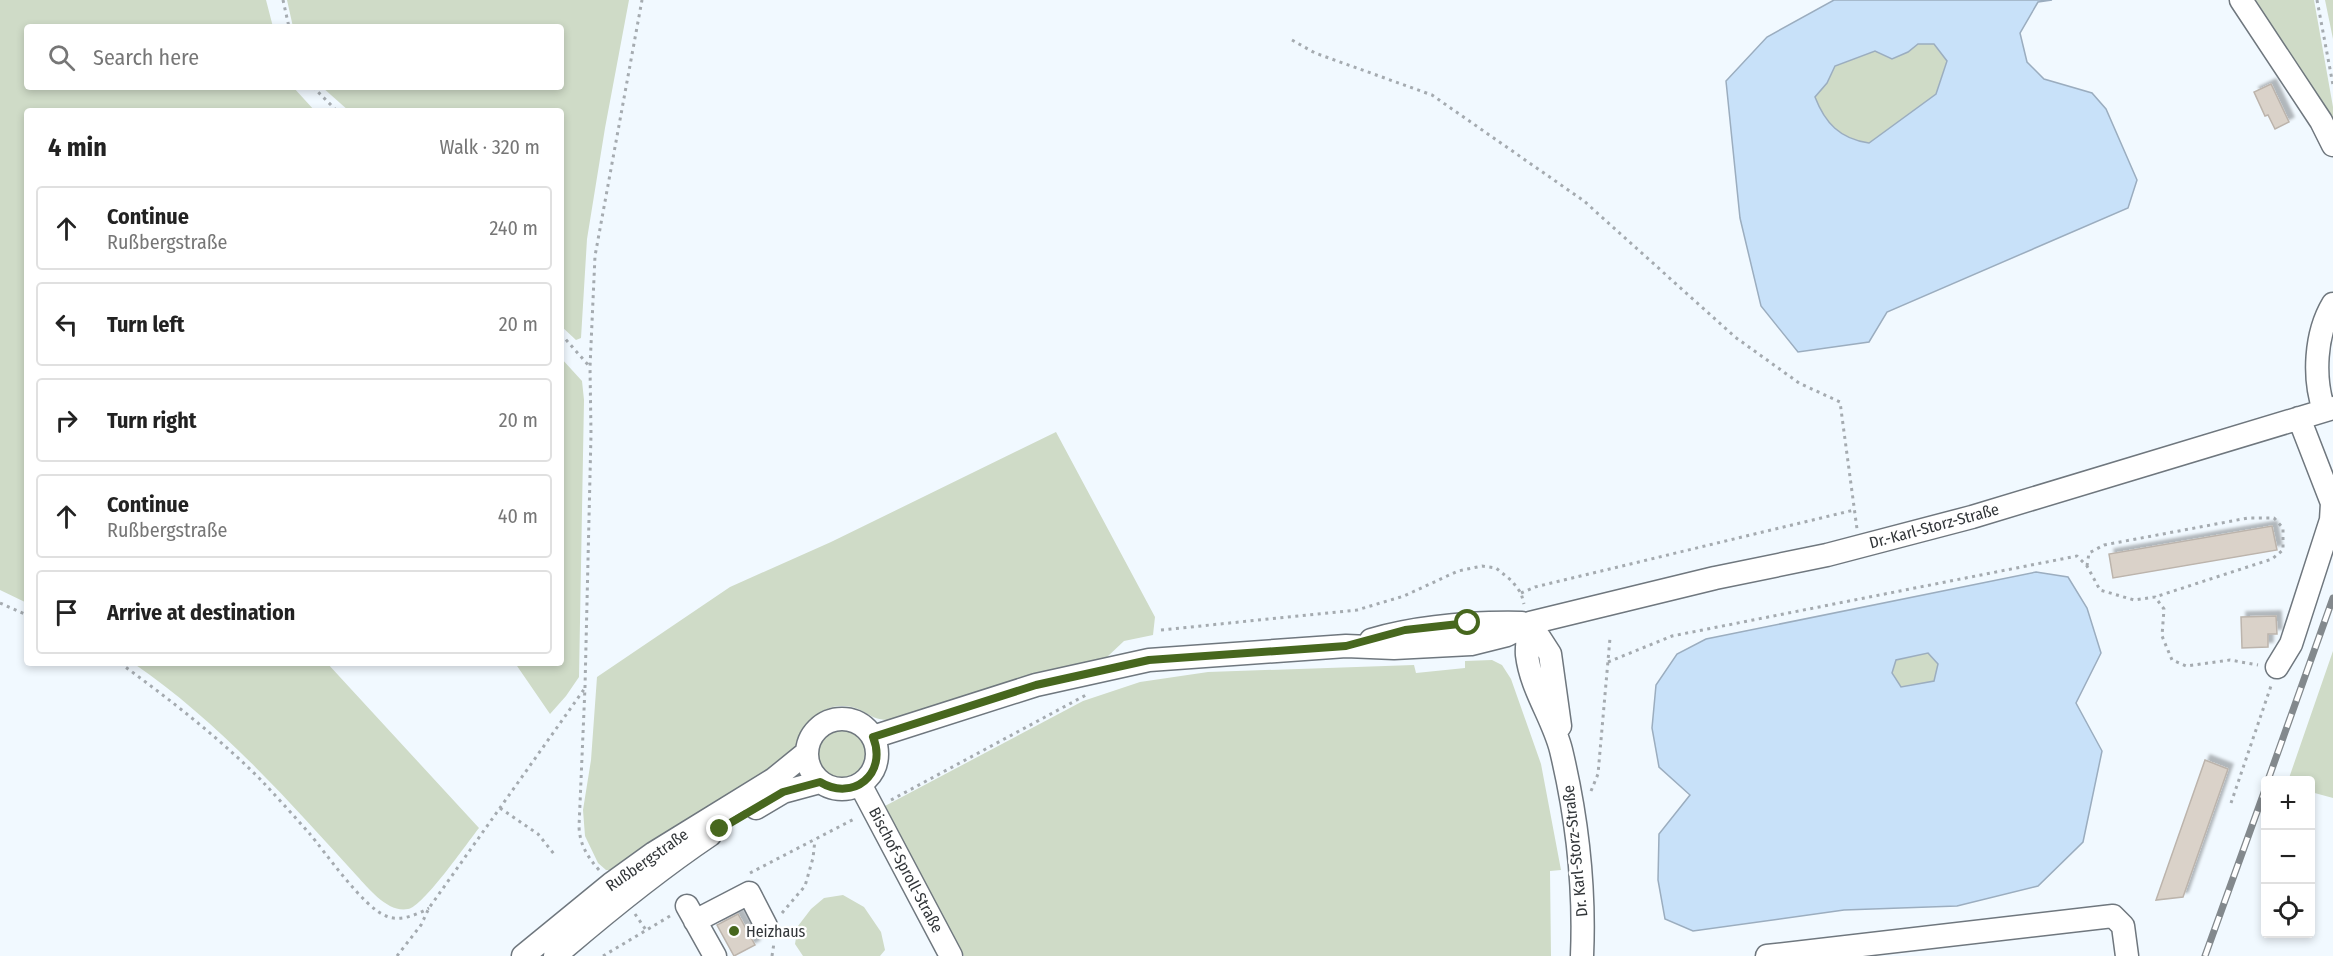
<!DOCTYPE html>
<html lang="en">
<head>
<meta charset="utf-8">
<style>
  :root { --surface:#fff; --page:#f6f6f6; --text:#222; --muted:#767676; --line:#e0e0e0 }
  body { margin:0; font-family:"Fira Sans Condensed",sans-serif; background:var(--page); color:var(--text) }
  .controls { position:absolute; right:18px; bottom:18px; display:grid; overflow:hidden; border-radius:6px; box-shadow:0 3px 9px #0003 }
  .controls button { width:54px; height:54px; display:grid; place-items:center; padding:0; border:0; border-bottom:2px solid var(--line); background:var(--surface); color:var(--text); font:30px sans-serif }
  .stop { position:absolute; width:18px; height:18px; margin:-14px; border:4px solid #47671e; border-radius:50%; background:#fff }
  .stop.end { background:#47671e; border-color:#fff; box-shadow:0 2px 6px #0008 }
  .list { margin:0; padding:0; list-style:none }
  h2 { display:flex; justify-content:space-between; align-items:center; height:78px; margin:0; padding:0 24px; font-size:26px }
  h2 small { font-size:20px; font-weight:400; color:var(--muted) }
  .list li { display:grid; grid-template-columns:39px 1fr auto; gap:18px; align-items:center; box-sizing:border-box; height:84px; margin:0 12px 12px; padding:0 12px; border:2px solid var(--line); border-radius:6px }
  .list b { display:block; font-size:22px; white-space:nowrap }
  .list p { margin:0; font-size:20px; white-space:nowrap; color:var(--muted) }
  .list em { font-size:20px; font-style:normal; color:var(--muted) }
  .icon { flex:none; width:33px; height:33px; fill:none; stroke:currentColor; stroke-width:2; stroke-linecap:round; stroke-linejoin:round }
  .map { position:relative; flex:none; width:2333px; height:956px; overflow:hidden }
  .search { position:absolute; background:var(--surface); box-shadow:0 3px 9px #0003; left:24px; top:24px; width:540px; height:66px; display:flex; align-items:center; gap:15px; box-sizing:border-box; padding:0 21px; border-radius:6px; color:var(--muted); font-size:22px }
  .panel { position:absolute; background:var(--surface); box-shadow:0 3px 9px #0003; left:24px; top:108px; width:540px; height:558px; border-radius:6px }
  .map>svg:first-child { display:block }
  .green { fill:#cfdbc7 }
  .water { fill:#c8e1f9; stroke:#9badbf; stroke-width:1.5; fill-rule:evenodd }
  .building { fill:#dad2c9; stroke:#bcb4ac; stroke-width:1.5; filter:url(#shadow) }
  .lines { fill:none; stroke-linecap:round; stroke-linejoin:round }
  .minor-casing { stroke:#6f777e; stroke-width:25 }
  .path { stroke:#a5abb0; stroke-width:3; stroke-dasharray:3 4.5; stroke-linecap:butt }
  .minor { stroke:#fff; stroke-width:22 }
  .rail-casing { stroke:#83898d; stroke-width:7 }
  .rail { stroke:#fff; stroke-width:4.5; stroke-dasharray:14; stroke-linecap:butt }
  .route { stroke:#47671e; stroke-width:8 }
  .poi-dot { fill:#47671e; stroke:#fff; stroke-width:2 }
  .labels { text-anchor:middle; dominant-baseline:central; stroke-width:4.5; stroke-linejoin:round; paint-order:stroke }
  .street-label { font-size:16px; fill:#313538; stroke:#fff }
  .poi-label { font-size:16px; fill:#313538; stroke:#fff; text-anchor:start }
</style>
</head>
<body>
<div class="map">
<svg width="2333" height="956" viewBox="0 0 2333 956">
  <defs>
    <filter id="shadow"><feDropShadow dx="5" dy="-5" stdDeviation="1.5" flood-color="#0004"/></filter>
  </defs>
  <rect width="100%" height="100%" fill="#f1f9ff"/>
  <path class="green" d="M0,0H266L273,27H27V87H293L315,111H27V603L0,590Z
    M287,0H629L605,128L587,239L581,338L576,340L561,326V111H349L322,87H561V27H293Z
    M2244,0H2314L2333,107V134Z
    M2325,0H2333V39Z
    M1918,44H1934L1947,61L1936,94L1869,143C1839,138 1826,124 1815,97L1827,83L1835,66L1875,51L1908,52Z
    M561,358L582,381L584,400L579,677L566,696L550,714L515,663H561Z
    M1056,432L1155,617L1153,635L1124,641L1106,658L1058,669L887,720C869,719 866,710 852,707C820,700 800,727 793,754L619,870H606L598,863L585,836L583,810L591,760L597,677L730,587L831,542Z
    M2333,651V798L2311,792L2310,780H2290L2289,778Z
    M1928,653L1938,664L1934,682L1901,687L1892,673L1896,660Z
    M1492,660L1502,665L1511,679L1541,764L1561,870L1550,871L1551,956H964L885,806L1083,701L1140,682L1208,672L1414,665L1416,673L1465,668V661Z
    M133,663H327L479,828C467,843 423,907 408,909C388,913 369,889 357,876C288,800 218,721 133,663Z
    M815 753a26 26 0 1 1 52 0a26 26 0 1 1-52 0Z
    M843,895L864,907L881,932L885,950L880,956H803L795,944L798,926L811,909L824,898Z"/>
  <path class="water" d="M1834,0H2052L2038,2L2020,33L2027,62L2044,79L2092,93L2106,109L2137,180L2128,208L1887,312L1869,342L1798,352L1761,306L1740,218L1726,81L1767,37ZM1918,44H1934L1947,61L1936,94L1869,143C1840,139 1825,123 1815,97L1827,83L1835,66L1875,51L1892,59L1908,52Z
    M2036,572L2068,577L2087,608L2101,653L2076,703L2102,751L2083,842L2038,886L1957,906L1844,910L1693,931L1665,919L1658,880L1659,834L1690,795L1659,767L1652,728L1656,685L1677,654L1706,639ZM1928,653L1938,664L1934,681L1901,687L1892,673L1896,660Z"/>
  <path class="building" d="M2271,84L2289,122L2275,129L2268,115L2265,116L2254,92Z
    M2272,526L2277,550L2113,578L2109,554Z
    M2276,616L2277,634H2268V647L2242,648L2241,617Z
    M2205,760L2228,769L2183,897L2156,900Z
    M738,914L755,945L734,956L717,925Z"/>
  <g class="lines">
    <g class="minor-casing">
      <path id="minor" d="M2241,0L2321,121L2333,145
        M2324,410C2313,378 2315,334 2333,304
        M1530,623C1529,633 1526,645 1527,655C1531,689 1553,718 1561,750C1577,817 1585,887 1582,956
        M1530,623L1550,654L1560,726
        M1371,640C1420,626 1470,622 1522,623
        M2277,667L2291,644L2331,520L2332,503L2299,418
        M807 754a35 35 0 1 1 70 0a35 35 0 1 1-70 0Z
        M873,737L1036,685L1149,660L1346,646L1394,648L1471,644L1507,635L1530,623L1715,578L1827,555L1972,517L2333,408
        M860,784L951,956
        M756,808L783,792L820,782
        M687,906L715,956
        M695,921L749,893L766,926
        M523,956L611,884L654,853L774,779L806,753
        M555,956C605,913 655,872 710,835
        M1767,956L2113,916L2123,926L2127,956"/>
    </g>
    <path class="path" d="M283,0L289,27
      M2317,0L2333,85
      M1292,40L1315,53L1432,95L1584,201L1735,337L1799,383L1840,402L1857,529
      M313,87L337,111
      M561,334L590,367
      M2087,566L2089,553L2104,545L2248,518H2274L2283,528V550L2272,559L2155,597
      M1521,593L1535,587L1854,510
      M0,603L27,615
      M1161,630L1357,610L1404,596L1458,571L1482,566L1496,568L1512,581L1521,593L1524,604
      M1608,662L1672,636L2077,556L2087,566L2100,590L2134,600L2155,597L2164,609L2162,636L2172,660L2186,666L2230,660L2258,665
      M120,663C169,699 217,736 260,779C276,796 293,815 309,833C326,853 363,907 386,916C400,922 416,915 429,908
      M1591,791L1598,774L1610,638
      M891,800L1086,695
      M2231,803L2272,683
      M500,808L538,834L554,854
      M599,870C587,856 580,845 579,827L585,687L591,434L590,367L595,256L642,0
      M750,873L856,818
      M782,913L805,886L813,858L815,840
      M635,914L646,930
      M397,956L421,925L429,908L585,688
      M603,956L670,916
      M772,956L774,943"/>
    <use href="#minor" class="minor"/>
    <g class="rail-casing">
      <path id="rail" d="M2268,780L2333,598
        M2205,956L2266,787"/>
    </g>
    <use href="#rail" class="rail"/>
  </g>
  <g class="lines">
    <path class="route" d="M720,829L783,792L820,782C853,802 888,774 873,737L1036,685L1149,660L1346,646L1405,630L1468,623"/>
  </g>
  <circle class="poi-dot" cx="734" cy="931" r="6"/>
  <g class="labels">
    <g class="street-label">
      <text transform="translate(1934 526) rotate(-15)">Dr.-Karl-Storz-Straße</text>
      <text transform="translate(1575 851) rotate(-96)">Dr. Karl-Storz-Straße</text>
      <text transform="translate(647 860) rotate(-35)">Rußbergstraße</text>
      <text transform="translate(906 870) rotate(62)">Bischof-Sproll-Straße</text>
    </g>
    <g class="poi-label">
      <text x="746" y="931">Heizhaus</text>
    </g>
  </g>
</svg>
<div class="controls">
<button>+</button>
<button>−</button>
<button><svg class="icon" aria-label="locate" viewBox="0 0 24 24"><circle cx="12" cy="12" r="6"/><path d="M12 2v4M12 18v4M2 12h4M18 12h4"/></svg></button>
</div>
<div class="stop" style="left:1468px;top:623px"></div>
<div class="stop end" style="left:720px;top:829px"></div>
<div class="search"><svg class="icon" aria-label="search" viewBox="0 0 24 24"><circle cx="10" cy="10" r="6"/><path d="M15 15l6 6"/></svg>Search here</div>
<section class="panel">
<h2>4 min<small>Walk · 320 m</small></h2>
<ul class="list">
<li><svg class="icon" aria-label="ahead" viewBox="0 0 24 24"><path d="M12 20V5M6 11l6-6 6 6"/></svg><div><b>Continue</b><p>Rußbergstraße</p></div><em>240 m</em></li>
<li><svg class="icon" aria-label="left" viewBox="0 0 24 24"><path d="M17 20v-9H6M10 6l-5 5 5 5"/></svg><div><b>Turn left</b></div><em>20 m</em></li>
<li><svg class="icon" aria-label="right" viewBox="0 0 24 24"><path d="M7 20v-9h11M14 6l5 5-5 5"/></svg><div><b>Turn right</b></div><em>20 m</em></li>
<li><svg class="icon" aria-label="ahead" viewBox="0 0 24 24"><path d="M12 20V5M6 11l6-6 6 6"/></svg><div><b>Continue</b><p>Rußbergstraße</p></div><em>40 m</em></li>
<li><svg class="icon" aria-label="arrive" viewBox="0 0 24 24"><path d="M6 21V4h12l-3 4 3 4H6"/></svg><div><b>Arrive at destination</b></div></li>
</ul>
</section>
</div>
</body>
</html>
